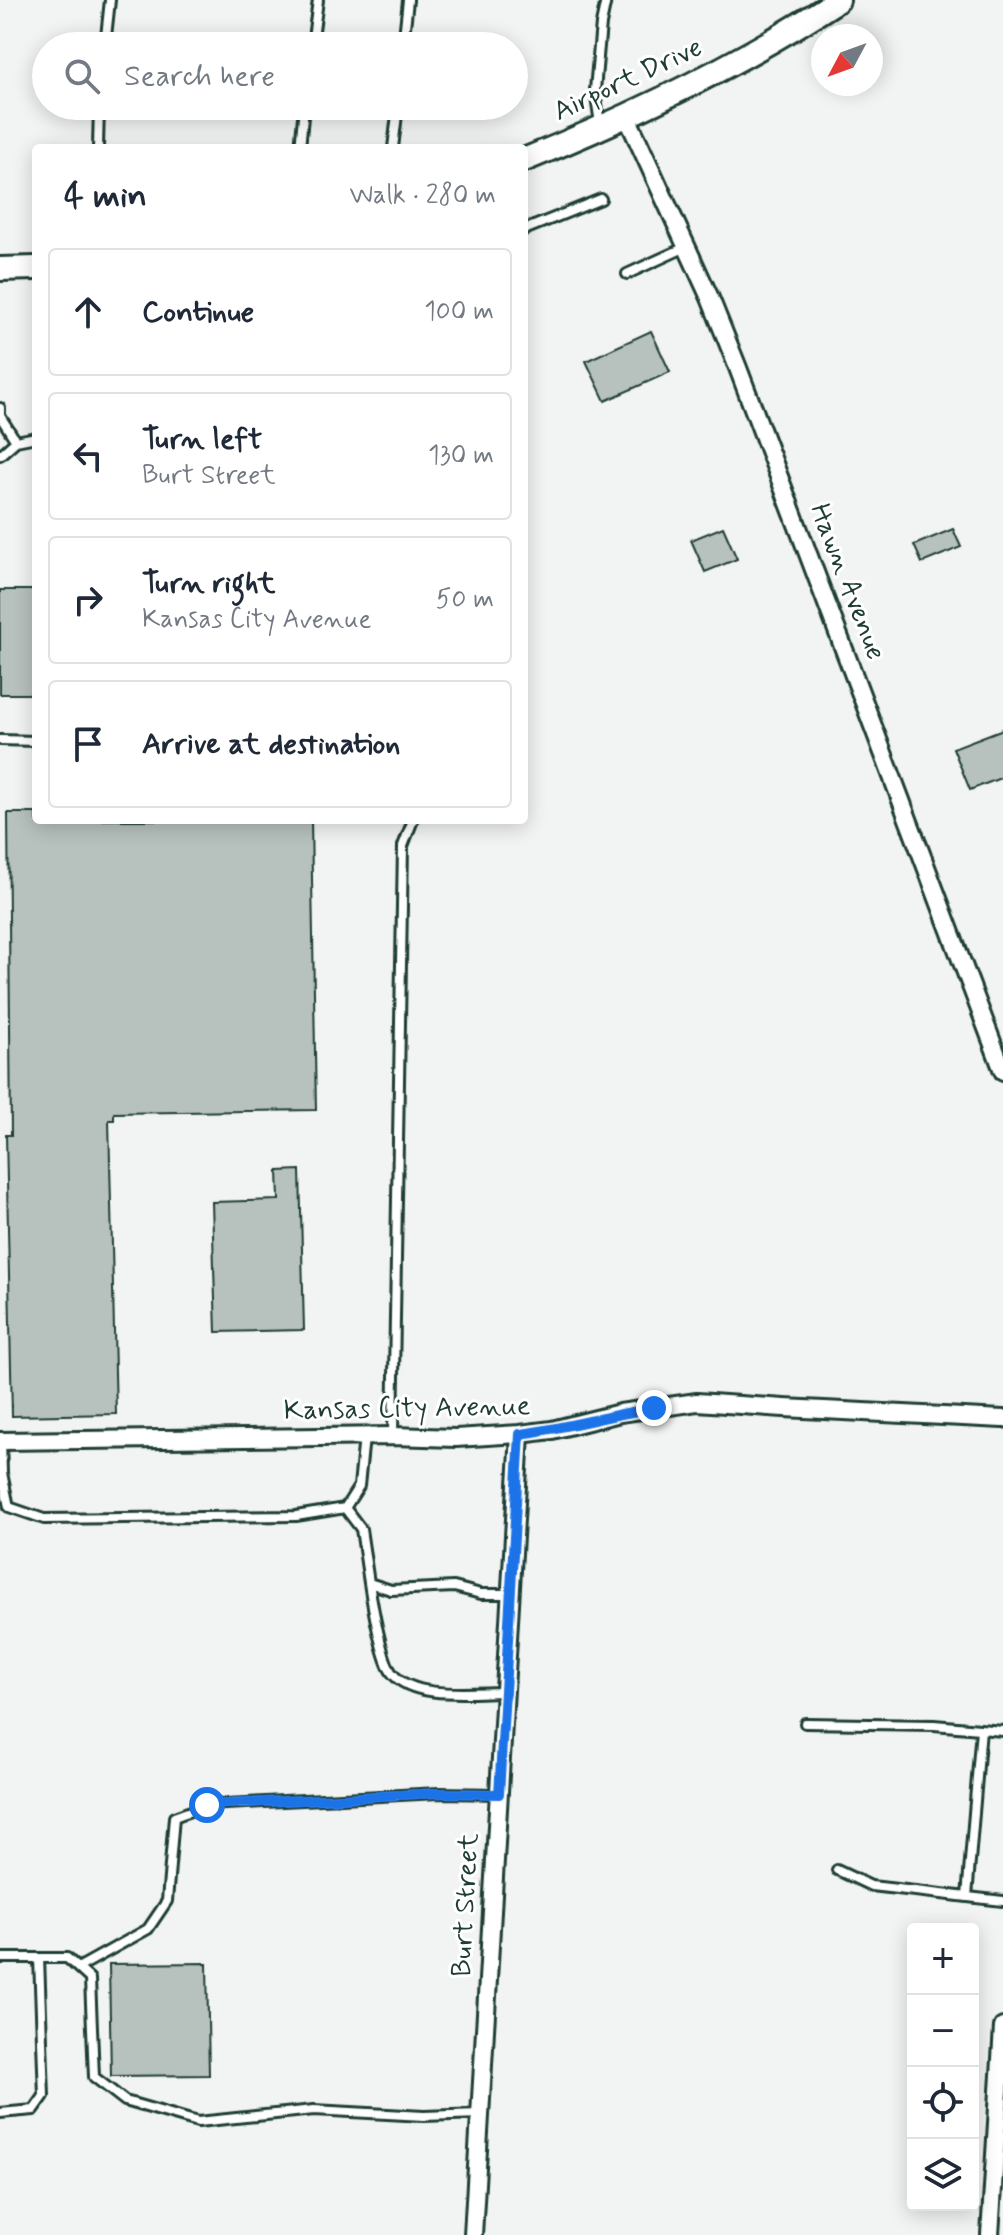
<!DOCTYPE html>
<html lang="en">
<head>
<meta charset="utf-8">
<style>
  :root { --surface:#fff; --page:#f6f6f7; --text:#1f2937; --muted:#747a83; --line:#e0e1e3 }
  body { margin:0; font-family:Mynerve,sans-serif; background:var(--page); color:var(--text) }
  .controls { position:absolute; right:24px; bottom:24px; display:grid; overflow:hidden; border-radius:8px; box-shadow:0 4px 20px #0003 }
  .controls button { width:72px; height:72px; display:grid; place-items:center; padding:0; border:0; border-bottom:2px solid var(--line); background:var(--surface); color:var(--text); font:40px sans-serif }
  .compass { position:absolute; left:811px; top:24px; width:72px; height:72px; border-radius:50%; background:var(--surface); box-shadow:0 4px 20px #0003; rotate:229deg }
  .stop { position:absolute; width:24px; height:24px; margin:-18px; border:6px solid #1a73e8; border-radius:50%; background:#fff }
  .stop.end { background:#1a73e8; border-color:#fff; box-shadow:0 2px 8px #0008 }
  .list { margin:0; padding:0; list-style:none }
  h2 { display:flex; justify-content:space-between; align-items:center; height:104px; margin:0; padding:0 32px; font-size:34px }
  h2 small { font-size:26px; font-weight:400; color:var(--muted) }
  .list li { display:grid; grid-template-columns:52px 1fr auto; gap:24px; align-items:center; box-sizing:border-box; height:128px; margin:0 16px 16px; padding:0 16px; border:2px solid var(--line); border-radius:8px }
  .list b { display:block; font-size:30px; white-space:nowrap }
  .list p { margin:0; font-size:26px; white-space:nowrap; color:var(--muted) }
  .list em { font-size:26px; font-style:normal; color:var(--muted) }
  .icon { flex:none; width:44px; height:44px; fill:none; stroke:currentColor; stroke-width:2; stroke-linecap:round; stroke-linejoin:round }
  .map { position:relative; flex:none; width:1003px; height:2235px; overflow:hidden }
  .search { position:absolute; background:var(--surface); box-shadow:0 4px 20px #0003; left:32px; top:32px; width:496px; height:88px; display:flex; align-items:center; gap:20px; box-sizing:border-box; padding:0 28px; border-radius:44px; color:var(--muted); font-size:30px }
  .panel { position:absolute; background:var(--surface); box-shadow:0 4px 20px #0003; left:32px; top:144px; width:496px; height:680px; border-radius:8px }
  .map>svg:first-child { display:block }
  .building { fill:#b7c1bd; stroke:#1f3d34; stroke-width:2 }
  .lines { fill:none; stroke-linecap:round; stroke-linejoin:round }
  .lane-casing { stroke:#1f3d34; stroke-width:14 }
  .street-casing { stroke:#1f3d34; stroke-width:22 }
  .secondary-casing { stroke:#1f3d34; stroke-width:28 }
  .lane { stroke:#fff; stroke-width:8 }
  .street { stroke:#fff; stroke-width:16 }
  .secondary { stroke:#fff; stroke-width:22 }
  .route { stroke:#1a73e8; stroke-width:10 }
  .labels { text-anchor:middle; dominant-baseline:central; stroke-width:6; stroke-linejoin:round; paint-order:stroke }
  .street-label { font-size:28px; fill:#1f3d34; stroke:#fff }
</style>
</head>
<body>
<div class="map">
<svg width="1003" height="2235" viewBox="0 0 1003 2235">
  <rect width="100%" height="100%" fill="#f2f3f3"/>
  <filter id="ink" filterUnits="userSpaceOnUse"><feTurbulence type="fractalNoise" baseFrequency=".0125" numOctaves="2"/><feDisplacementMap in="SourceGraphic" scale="16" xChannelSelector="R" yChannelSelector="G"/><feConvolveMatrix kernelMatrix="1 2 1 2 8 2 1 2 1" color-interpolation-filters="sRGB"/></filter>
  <g filter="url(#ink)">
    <path class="building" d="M651,331L670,372L605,401L586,361Z
      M723,527L737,559L705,572L691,540Z
      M953,529L961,547L922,563L914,545Z
      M0,590H36V694H0Z
      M1003,729V777L970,790L953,748Z
      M8,813H36V820H311L316,1110L114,1113V1120H109L116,1414L12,1416L6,1135H11Z
      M300,1170L304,1330L216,1332L212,1202L279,1200L278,1171Z
      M207,1963L209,2075L111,2076L109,1964Z"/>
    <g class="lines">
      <g class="lane-casing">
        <path id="lane" d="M105,46L110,0
          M312,46L318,0
          M403,46L408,0
          M600,124L595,90L601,24L606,0
          M98,148L99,106
          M300,148L304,106
          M393,148L398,106
          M524,230L601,199
          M627,274L686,247
          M0,408V416L16,441
          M0,455L16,441L36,437
          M0,740L36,741
          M393,1435L403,846L413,820
          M1,1441L2,1473L9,1507L44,1519L296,1516L345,1508L359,1486L364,1437
          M345,1508L361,1529L369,1583L391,1590L454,1587L481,1594H510
          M369,1583C372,1602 382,1661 392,1673C413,1700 473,1692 505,1692
          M805,1723L934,1725L1003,1731
          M837,1870L871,1886L1003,1901
          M967,1897L981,1729
          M0,1958H67L90,1979L94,2077L125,2101L198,2122L314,2110L424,2116L480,2114
          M78,1968L148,1929L167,1901L174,1817L207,1805L439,1793L499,1794
          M0,2113L34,2110L44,2096L39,1958"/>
      </g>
      <g class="street-casing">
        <path id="street" d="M627,117L710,298L738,368L1003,1071
          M0,1441L393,1436L456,1438L520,1434L552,1430L620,1413L697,1402L784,1408L1003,1419
          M473,2235L520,1434
          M990,2235L1003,2027"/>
      </g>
      <g class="secondary-casing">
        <path id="secondary" d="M524,160C633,116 739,65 838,0
          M0,269L36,268"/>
      </g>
      <use href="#lane" class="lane"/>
      <use href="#street" class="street"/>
      <use href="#secondary" class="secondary"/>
    </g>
  </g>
  <g class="lines" filter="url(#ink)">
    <path class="route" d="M207,1805L439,1793L499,1794L520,1434C565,1428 609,1415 654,1408"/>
  </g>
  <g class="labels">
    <g class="street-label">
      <text transform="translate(628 80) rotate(-25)">Airport Drive</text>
      <text transform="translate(847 582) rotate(69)">Hawn Avenue</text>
      <text transform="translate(407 1409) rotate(-1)">Kansas City Avenue</text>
      <text transform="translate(466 1905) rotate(-87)">Burt Street</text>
    </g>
  </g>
</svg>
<div class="controls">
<button>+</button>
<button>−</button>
<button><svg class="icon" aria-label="locate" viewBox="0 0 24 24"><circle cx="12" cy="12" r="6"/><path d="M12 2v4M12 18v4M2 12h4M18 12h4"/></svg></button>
<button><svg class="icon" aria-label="layers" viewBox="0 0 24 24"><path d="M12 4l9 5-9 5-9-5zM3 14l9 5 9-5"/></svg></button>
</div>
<svg class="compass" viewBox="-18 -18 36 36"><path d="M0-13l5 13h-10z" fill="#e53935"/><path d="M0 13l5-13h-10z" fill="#747a83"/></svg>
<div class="stop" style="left:207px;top:1805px"></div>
<div class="stop end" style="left:654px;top:1408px"></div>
<div class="search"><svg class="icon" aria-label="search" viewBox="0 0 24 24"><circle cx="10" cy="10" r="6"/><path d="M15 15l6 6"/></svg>Search here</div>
<section class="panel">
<h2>4 min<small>Walk · 280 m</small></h2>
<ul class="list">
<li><svg class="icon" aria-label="ahead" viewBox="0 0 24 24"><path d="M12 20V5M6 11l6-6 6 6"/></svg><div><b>Continue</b></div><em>100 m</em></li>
<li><svg class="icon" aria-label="left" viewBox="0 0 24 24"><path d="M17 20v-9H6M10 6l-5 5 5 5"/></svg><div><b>Turn left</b><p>Burt Street</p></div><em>130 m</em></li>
<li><svg class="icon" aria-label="right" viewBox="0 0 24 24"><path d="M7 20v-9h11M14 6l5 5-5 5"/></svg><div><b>Turn right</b><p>Kansas City Avenue</p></div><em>50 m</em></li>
<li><svg class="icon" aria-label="arrive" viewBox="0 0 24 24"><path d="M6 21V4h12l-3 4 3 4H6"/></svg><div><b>Arrive at destination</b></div></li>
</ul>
</section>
</div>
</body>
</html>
